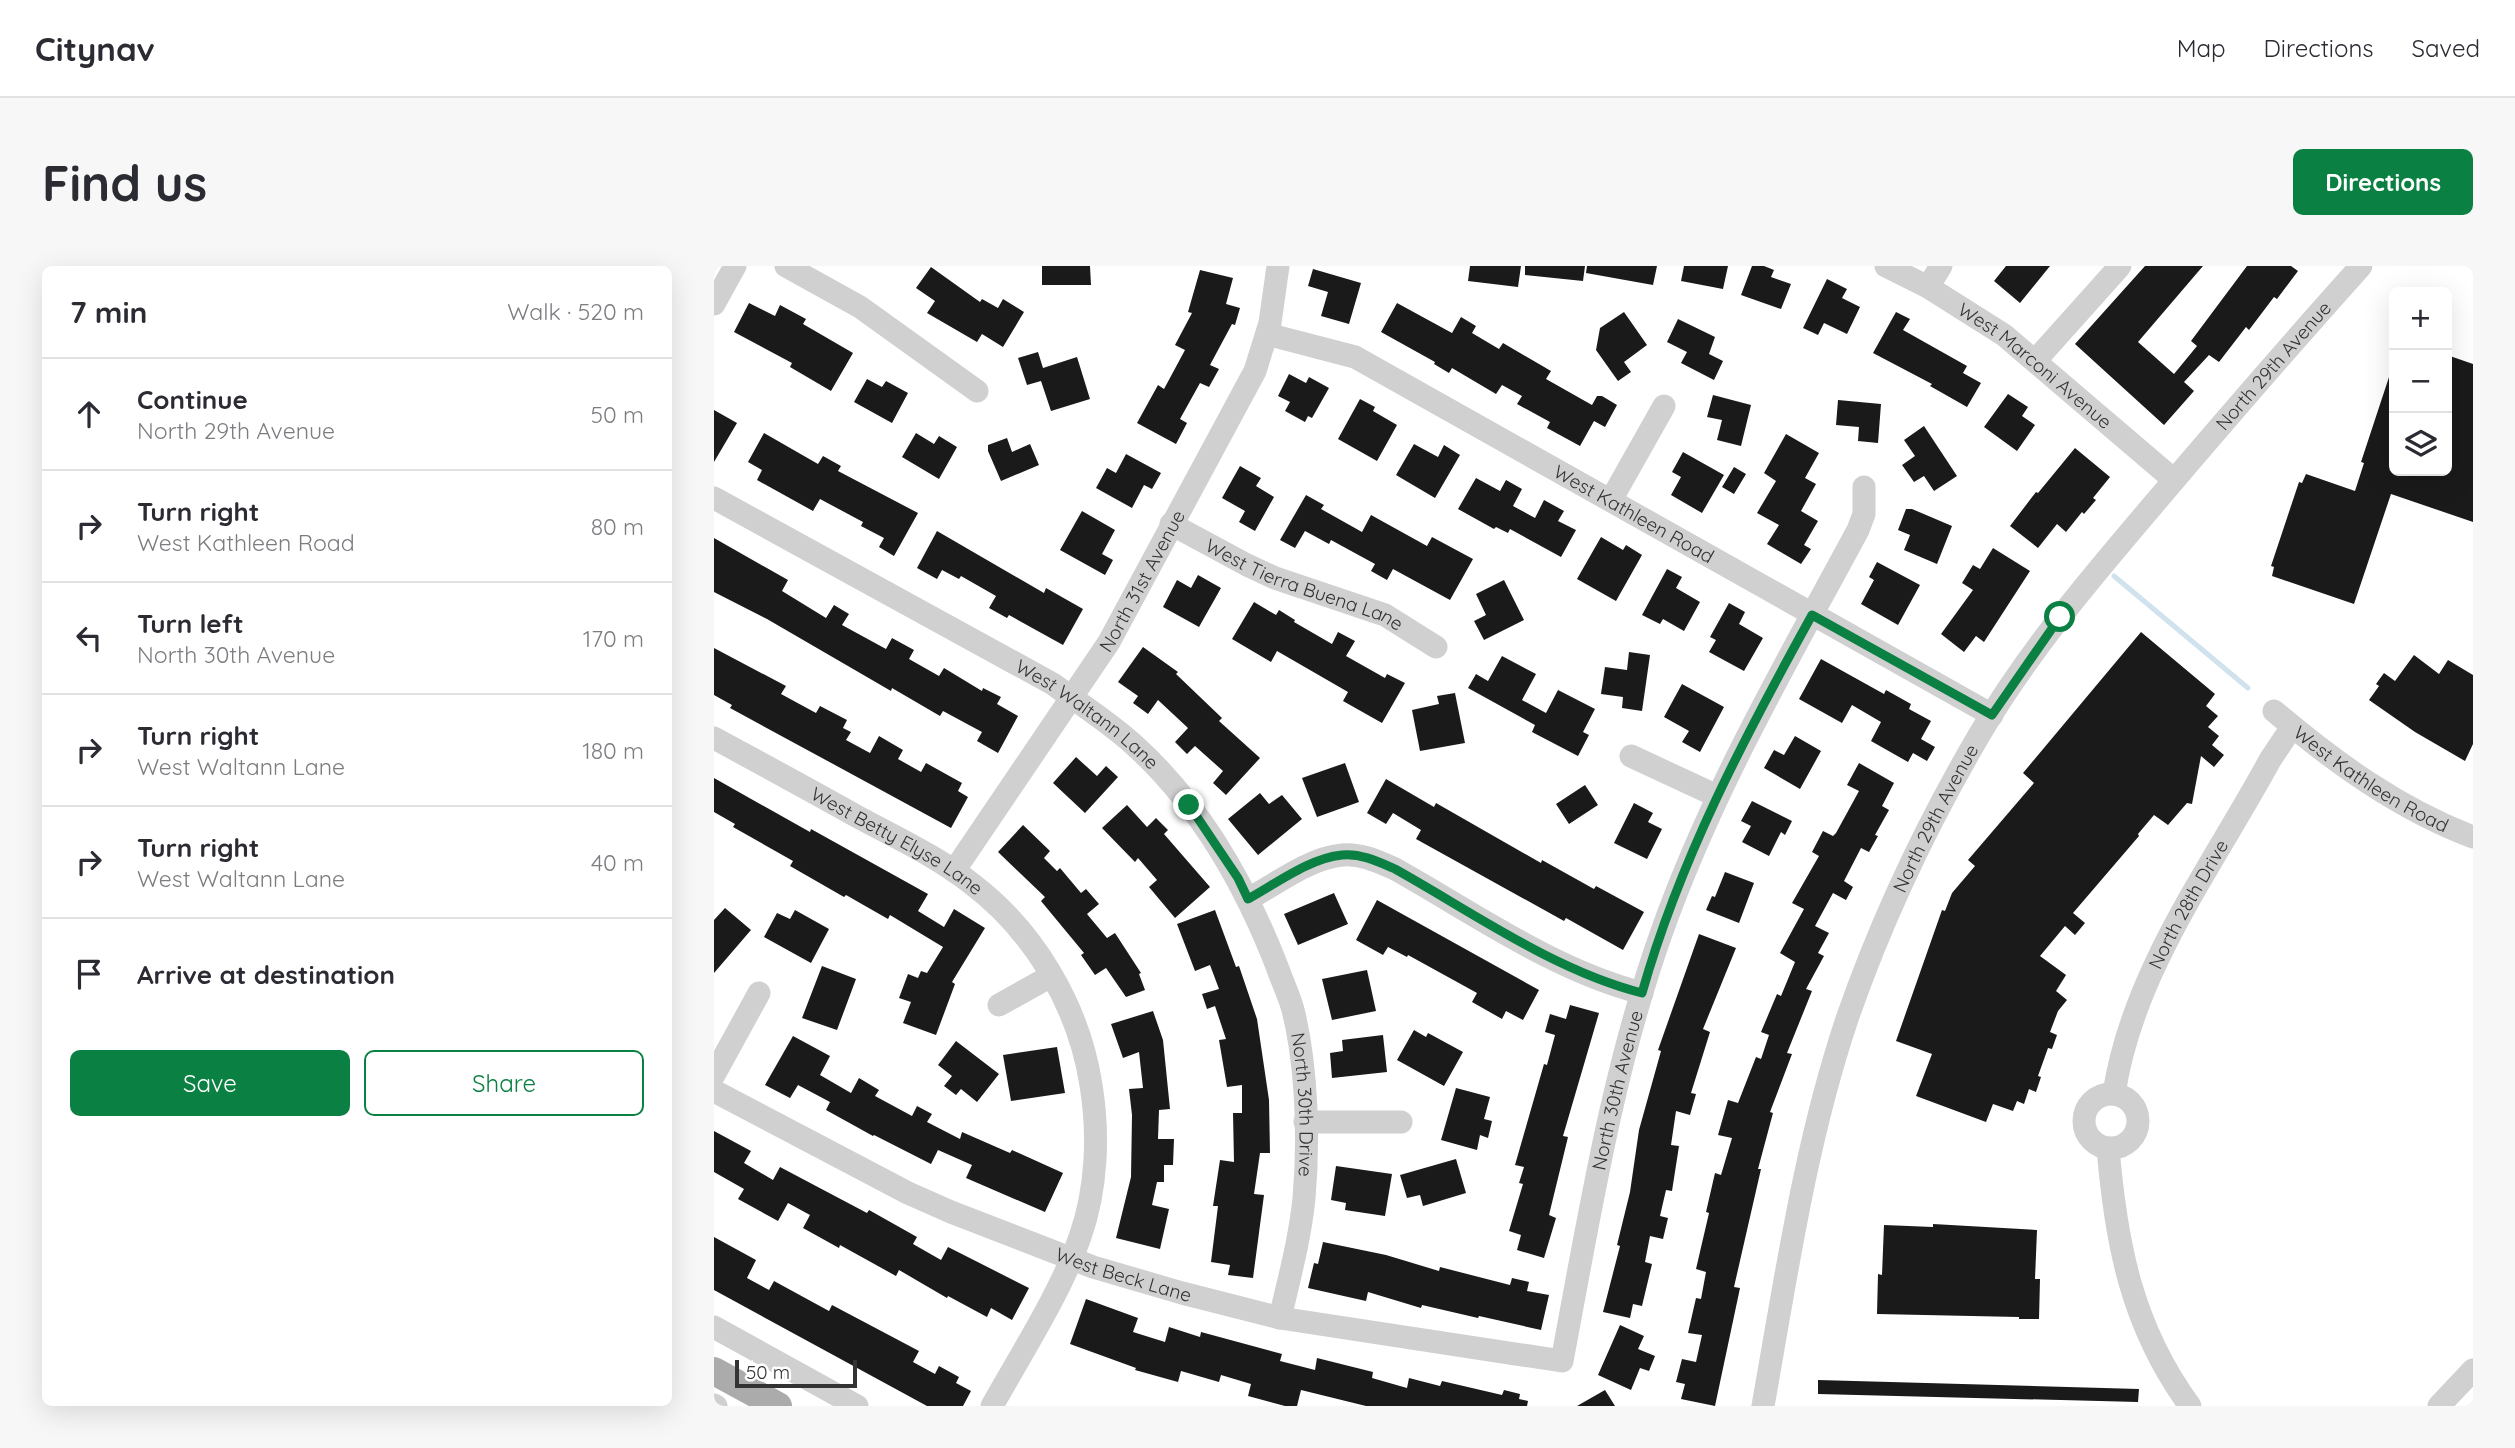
<!DOCTYPE html>
<html lang="en">
<head>
<meta charset="utf-8">
<style>
  :root { --surface:#fff; --page:#f7f7f7; --text:#2b2b33; --muted:#7c7c81; --line:#e1e1e2; --accent:#0b8043 }
  body { margin:0; font-family:Quicksand,sans-serif; background:var(--page); color:var(--text) }
  .controls { position:absolute; right:21px; top:21px; display:grid; overflow:hidden; border-radius:10px; box-shadow:0 7px 28px #0002 }
  .controls button { width:63px; height:63px; display:grid; place-items:center; padding:0; border:0; border-bottom:2px solid var(--line); background:var(--surface); color:var(--text); font:35px sans-serif }
  .scale { position:absolute; left:21px; bottom:18px; width:122px; box-sizing:border-box; padding-left:7px; border:4px solid #333; border-top:0; font-size:19px; line-height:24px; white-space:nowrap; color:#333; -webkit-text-stroke:5px #fff; paint-order:stroke }
  .stop { position:absolute; width:21px; height:21px; margin:-16px; border:5px solid #0b8043; border-radius:50%; background:#fff }
  .stop.end { background:#0b8043; border-color:#fff; box-shadow:0 2px 7px #0008 }
  .list { margin:0; padding:0; list-style:none }
  h2 { display:flex; justify-content:space-between; align-items:center; height:91px; margin:0; padding:0 28px; font-size:30px }
  h2 small { font-size:23px; font-weight:400; color:var(--muted) }
  .list li { display:grid; grid-template-columns:46px 1fr auto; gap:21px; align-items:center; box-sizing:border-box; height:112px; padding:0 28px; border-top:2px solid var(--line) }
  .list b { display:block; font-size:26px; white-space:nowrap }
  .list p { margin:0; font-size:23px; white-space:nowrap; color:var(--muted) }
  .list em { font-size:23px; font-style:normal; color:var(--muted) }
  .actions { display:flex; gap:14px; padding:21px 28px }
  .actions a { flex:1; padding:16px 0; border:2px solid var(--accent); border-radius:10px; text-align:center; font-size:24px; color:var(--accent) }
  .actions .main { background:var(--accent); color:#fff }
  .icon { flex:none; width:38px; height:38px; fill:none; stroke:currentColor; stroke-width:2; stroke-linecap:round; stroke-linejoin:round }
  .map { position:relative; flex:none; width:1759px; height:1140px; overflow:hidden; border-radius:10px }
  header { display:flex; align-items:center; gap:42px; box-sizing:border-box; height:98px; padding:0 35px; background:var(--surface); border-bottom:2px solid var(--line) }
  header strong { font-size:33px }
  nav { display:flex; gap:38px; margin-inline-start:auto; font-size:24px }
  .intro { display:flex; align-items:center; justify-content:space-between; box-sizing:border-box; height:168px; padding:0 42px }
  h1 { margin:0; font-size:49px }
  .button { padding:18px 32px; border-radius:10px; background:var(--accent); color:#fff; font-size:24px; font-weight:700 }
  main { display:flex; gap:42px; padding:0 42px }
  aside { flex:1; background:var(--surface); border-radius:10px; box-shadow:0 7px 28px #0002 }
  .map>svg:first-child { display:block }
  .lines { fill:none; stroke-linecap:round; stroke-linejoin:round }
  .stream { stroke:#cfe2ee; stroke-width:5 }
  .building { fill:#1a1a1a }
  .minor { stroke:#d0d0d0; stroke-width:23 }
  .major { stroke:#ababab; stroke-width:28 }
  .route { stroke:#0b8043; stroke-width:9 }
  .labels { text-anchor:middle; dominant-baseline:central; stroke-width:7; stroke-linejoin:round; paint-order:stroke }
  .street-label { font-size:19px; fill:#333; stroke:#fff }
</style>
</head>
<body>
<header>
<strong>Citynav</strong>
<nav><a>Map</a><a>Directions</a><a>Saved</a></nav>
</header>
<div class="intro"><h1>Find us</h1><a class="button">Directions</a></div>
<main>
<aside>
<h2>7 min<small>Walk · 520 m</small></h2>
<ul class="list">
<li><svg class="icon" aria-label="ahead" viewBox="0 0 24 24"><path d="M12 20V5M6 11l6-6 6 6"/></svg><div><b>Continue</b><p>North 29th Avenue</p></div><em>50 m</em></li>
<li><svg class="icon" aria-label="right" viewBox="0 0 24 24"><path d="M7 20v-9h11M14 6l5 5-5 5"/></svg><div><b>Turn right</b><p>West Kathleen Road</p></div><em>80 m</em></li>
<li><svg class="icon" aria-label="left" viewBox="0 0 24 24"><path d="M17 20v-9H6M10 6l-5 5 5 5"/></svg><div><b>Turn left</b><p>North 30th Avenue</p></div><em>170 m</em></li>
<li><svg class="icon" aria-label="right" viewBox="0 0 24 24"><path d="M7 20v-9h11M14 6l5 5-5 5"/></svg><div><b>Turn right</b><p>West Waltann Lane</p></div><em>180 m</em></li>
<li><svg class="icon" aria-label="right" viewBox="0 0 24 24"><path d="M7 20v-9h11M14 6l5 5-5 5"/></svg><div><b>Turn right</b><p>West Waltann Lane</p></div><em>40 m</em></li>
<li><svg class="icon" aria-label="arrive" viewBox="0 0 24 24"><path d="M6 21V4h12l-3 4 3 4H6"/></svg><div><b>Arrive at destination</b></div></li>
</ul>
<div class="actions"><a class="main">Save</a><a>Share</a></div>
</aside>
<div class="map">
<svg width="1759" height="1140" viewBox="0 0 1759 1140">
  <rect width="100%" height="100%" fill="#fff"/>
  <g class="lines">
    <path class="stream" d="M1400,310L1534,422"/>
  </g>
  <path class="building" d="M328,0H376L377,19H328Z
    M756,0H807L804,21L754,15Z
    M811,0H871L869,15L811,9Z
    M873,0H943L939,19L872,7Z
    M970,0H1014L1009,23L967,15Z
    M1038,0H1050L1060,4L1057,11L1077,18L1067,43L1027,29Z
    M1292,0H1336L1306,37L1280,15Z
    M1431,0H1489L1424,76L1460,108L1483,80L1477,75L1533,0H1577L1584,5L1563,33L1560,31L1535,64L1532,61L1505,96L1495,89L1470,116L1480,125L1450,159L1361,78Z
    M217,1L266,36L268,33L284,42L289,33L310,46L289,81L268,68L263,76L213,47L221,35L202,22Z
    M599,3L647,17L635,58L607,50L614,26L594,20Z
    M486,4L519,12L512,38L526,42L521,59L518,58L496,99L505,103L495,121L486,117L466,153L473,157L462,178L423,157L444,119L450,123L471,84L461,79L478,47L474,46Z
    M1113,13L1133,23L1128,32L1146,41L1133,68L1110,57L1104,69L1089,62Z
    M35,37L61,50L66,39L92,53L89,58L139,87L117,125L76,101L78,97L20,66Z
    M683,37L738,67L747,51L762,60L758,67L785,83L789,77L837,105L832,113L878,139L883,130H888L903,139L891,161L880,155L866,180L833,162L836,156L803,138L808,130L788,119L782,128L738,102L735,107L720,98L721,96L667,66Z
    M910,46L933,79L910,96L917,106L904,115L882,84L886,62Z
    M1182,46L1196,53L1189,64L1253,100L1249,107L1267,117L1253,141L1216,120L1218,118L1159,87Z
    M964,53L1001,71L995,88L1009,95L1000,114L967,97L973,86L953,76Z
    M324,86L329,102L363,91L376,133L337,145L327,115L313,119L304,92Z
    M1733,89L1759,98V256L1677,228L1640,338L1558,310L1560,301L1557,300L1585,216L1588,217L1592,208L1641,225L1650,197L1647,196L1678,102L1680,103V205H1733Z
    M575,108L592,117L595,111L615,122L598,152L594,150L591,156L571,145L576,136L564,130Z
    M153,113L168,121L172,115L194,127L178,157L140,136Z
    M1294,128L1314,141L1308,150L1321,159L1303,185L1270,161Z
    M999,129L1037,139L1027,180L1003,174L1008,154L993,151Z
    M646,133L661,141L659,145L683,159L663,195L624,173Z
    M1124,134L1167,138L1164,177L1144,175L1145,161L1122,159Z
    M0,144L23,157L0,196Z
    M1210,160L1243,210L1220,225L1210,210L1200,216L1188,199L1201,190L1190,174Z
    M50,167L104,198L109,190L127,200L124,205L204,247L180,290L165,281L170,272L147,260L149,256L106,233L99,245L43,214L48,204L34,196Z
    M202,167L220,178L225,170L243,181L225,213L188,191Z
    M1072,168L1105,187L1091,212L1102,218L1087,245L1104,255L1090,279L1097,283L1087,298L1053,278L1065,259L1043,247L1062,215L1050,207Z
    M293,172L298,186L316,178L325,199L287,215L274,185V179Z
    M700,178L724,191L730,179L746,189L721,232L682,209Z
    M1361,182L1396,211L1379,232L1382,234L1370,248L1368,246L1352,266L1343,258L1324,282L1296,260L1322,226L1324,227Z
    M969,186L1010,209L988,247L957,229L967,211L958,206Z
    M412,188L447,207L438,223L430,219L418,242L382,222L393,202L402,207Z
    M526,200L547,212L542,220L560,231L541,265L525,256L531,245L508,232Z
    M1020,201L1032,208L1020,228L1008,221Z
    M762,212L786,225L792,214L808,223L799,240L821,252L830,234L850,245L844,255L862,264L847,291L796,263L794,267L782,261L780,263L744,243Z
    M592,229L610,239L607,243L648,266L657,249L713,280L718,271L759,293L736,334L679,303L673,314L657,305L661,298L617,274L615,278L591,265L581,282L566,274Z
    M1192,243H1198L1238,260L1223,298L1190,284L1196,269L1184,264Z
    M368,245L401,264L388,288L399,294L391,309L346,284Z
    M223,265L330,327L332,322L369,343L349,379L295,349L293,352L275,342L282,330L247,310L245,313L228,304L223,313L203,302Z
    M887,271L909,284L912,279L928,289L902,335L863,313Z
    M0,272L74,314L68,325L112,352L120,339L135,348L128,359L172,383L178,372L200,384L195,393L225,410L230,402L268,425L269,422L287,431L283,438L304,450L284,487L263,475L268,466L229,445L226,450L178,422L177,425L53,353L0,326Z
    M1279,282L1316,305L1270,376L1262,370L1250,386L1227,368L1259,324L1248,317L1259,299L1266,303Z
    M1163,296L1206,319L1184,359L1147,338L1160,314L1155,311Z
    M953,303L968,311L962,322L986,336L970,365L949,353L946,358L928,349Z
    M484,309L507,322L485,361L449,341L463,314L477,322Z
    M790,314L810,354L770,374L760,355L772,349L762,328Z
    M540,336L562,349L565,344L581,354L580,356L618,378L624,366L641,375L632,390L671,412L673,408L691,417L668,457L629,435L634,426L563,385L557,396L518,373Z
    M1015,337L1031,346L1025,358L1049,372L1030,405L995,386L1002,374L996,371Z
    M1427,366L1501,428L1492,440L1504,450L1494,461L1505,470L1498,479L1510,489L1500,501L1487,490L1478,538L1473,537L1454,559L1440,549L1424,568L1425,570L1359,647L1371,657L1361,669L1351,660L1326,690L1352,709L1342,725L1353,734L1344,745L1336,766L1343,769L1338,783L1334,782L1324,810L1327,811L1322,826L1315,823L1310,838L1303,835L1299,845L1279,838L1272,856L1202,830L1218,788L1182,775L1228,644L1231,645L1238,627L1261,600L1254,594L1320,517L1309,507Z
    M429,381L464,406L462,408L508,452L505,455L546,492L512,529L499,517L509,505L481,480L473,488L461,476L474,462L444,434L434,448L419,437L424,430L404,416Z
    M0,382L72,420L67,428L102,447L106,440L133,454L129,462L137,466L132,474L156,487L165,470L189,484L184,493L207,506L212,497L248,517L244,525L254,531L237,562L16,442L18,439L0,429Z
    M915,386L936,389L928,445L908,442L909,431L887,428L891,401L913,404Z
    M1700,389L1725,408L1734,394L1759,409V478L1751,495L1701,466L1655,434L1665,420L1662,418L1670,407L1681,415Z
    M788,390L822,408L808,434L832,447L844,424L881,443L869,466L875,469L864,490L818,466L821,459L754,422L762,408L774,415Z
    M1107,393L1170,428L1172,424L1197,438L1195,443L1217,455L1207,473L1221,481L1213,495L1199,487L1194,496L1157,475L1167,456L1138,439L1128,457L1085,433Z
    M968,418L1010,441L986,486L968,476L975,465L950,451Z
    M741,427L751,477L706,485L698,444L725,438L723,430Z
    M1081,470L1107,485L1086,523L1050,502L1060,484L1070,489Z
    M362,491L383,510L392,500L404,511L371,547L339,517Z
    M631,497L645,536L603,551L588,512Z
    M1145,497L1180,517L1168,540L1175,544L1161,569L1164,570L1155,586L1147,582L1130,615L1139,621L1132,634L1119,627L1101,660L1115,667L1104,687L1110,690L1092,723L1098,725L1073,787L1078,788L1056,846L1059,847L1044,903H1047L1020,1021L1026,1022L1001,1140L967,1133L971,1118L962,1116L968,1093L982,1096L988,1069L974,1067L982,1032L987,1033L992,1006L982,1003L995,947L992,946L1001,907L1007,909L1018,872L1004,869L1014,834L1024,837L1042,791L1047,793L1055,769L1047,766L1063,728L1067,730L1081,696L1066,687L1090,643L1078,637L1105,590L1098,586L1109,565L1119,570L1122,567L1145,525L1133,519Z
    M0,512L96,566L97,563L214,628L204,645L230,661L240,643L271,662L238,716L241,718L222,769L189,757L197,736L185,732L194,708L204,712L207,705L213,707L229,681L176,649L174,653L132,629L130,631L76,600L79,595L19,561L21,558L0,546Z
    M672,513L720,541L722,537L827,597L828,594L880,623L882,620L930,646L909,684L852,652L850,655L702,573L707,564L679,547L672,558L653,547Z
    M871,519L884,539L855,558L842,538Z
    M546,527L555,538L568,529L588,553L544,589L514,553Z
    M1038,535L1078,555L1071,569L1067,566L1055,590L1028,576L1037,560L1027,555Z
    M920,537L939,547L934,556L948,563L933,593L900,577Z
    M413,539L433,561L442,552L454,564L450,568L496,621L461,652L435,621L443,614L424,592L421,596L388,562Z
    M309,559L336,585L330,592L343,605L346,602L367,627L372,623L385,638L373,648L393,672L401,667L427,707L425,708L431,724L412,731L392,702L381,709L367,689L370,687L327,635L331,631L284,586Z
    M1011,606L1040,617L1025,657L992,644L998,630L1001,631Z
    M620,627L634,658L584,679L570,648Z
    M663,634L825,724L809,754L792,745L788,753L758,736L763,727L694,689L693,691L674,681L669,689L642,674Z
    M11,642L37,664L0,707V654Z
    M81,644L115,663L97,697L50,671L63,647L76,653Z
    M501,644L522,701L525,700L543,753L555,834L556,887H546L540,928L550,929L539,1012L514,1009L516,999L497,996L504,940H499L506,894L520,896L519,847H528V819L513,821L505,774L512,773L501,740L493,743L488,728L505,723L496,699L481,705L463,658Z
    M985,668L1022,682L989,763L996,766L977,827L982,828L976,849L962,845L957,879L965,880L958,925L952,924L946,950L954,952L949,973L936,970L931,996L938,998L928,1040L919,1038L916,1052L889,1046L906,980L903,979L916,926L925,864L947,785L944,784Z
    M108,700L142,713L123,764L88,752Z
    M653,704L662,745L618,754L608,713Z
    M856,739L885,747L849,870L854,871L835,949L842,952L830,992L803,984L807,969L795,965L809,918L805,917L810,901L801,899L830,798L833,799L841,769L831,766L836,748L852,753Z
    M439,745L449,774L456,843L445,844L444,873H460L459,899H450V916H443L438,939L455,943L446,983L402,972L417,911L418,849L415,823L429,822L425,786L409,792L397,758Z
    M700,764L712,771L714,767L749,786L730,820L683,794Z
    M669,769L673,806L618,812L616,787L629,785L628,774Z
    M79,770L116,790L106,809L137,827L145,812L165,824L161,830L198,850L203,840L218,848L213,856L246,873L248,866L296,887L298,884L349,907L331,946L252,912L258,899L224,884L217,898L160,869L159,870L112,844L116,836L84,819L76,832L51,819Z
    M242,775L285,808L263,836L247,823L242,829L230,820L238,810L224,799Z
    M343,781L351,827L297,835L289,789Z
    M742,822L776,831L770,853L778,855L774,872L766,869L763,884L727,874Z
    M0,865L37,885L30,897L59,914L66,901L153,947L155,944L203,971L199,978L227,994L234,981L315,1022L298,1054L277,1042L273,1051L234,1030L233,1032L185,1004L182,1010L126,979L125,982L89,962L96,949L74,937L64,955L24,933L30,923L0,906Z
    M742,893L752,927L709,940L706,929L693,932L686,909Z
    M622,900L678,908L671,950L631,944L632,937L617,934Z
    M1219,958L1323,964L1321,1013H1326L1325,1053H1305V1051L1163,1048L1164,1008L1168,1009L1170,959L1219,961Z
    M0,971L42,994L33,1012L55,1024L60,1015L115,1045L118,1039L205,1085L199,1096L221,1108L225,1100L245,1111L242,1117L257,1125L249,1140H213L0,1024Z
    M609,976L672,989L725,1005L726,1001L796,1019L798,1012L815,1016L813,1025L835,1029L827,1064L765,1050L764,1052L708,1039L707,1042L654,1026L652,1035L594,1022L600,997L604,998Z
    M372,1033L424,1052L419,1066L451,1076L455,1061L486,1071L487,1066L568,1088L566,1095L601,1104L603,1092L659,1106L658,1112L693,1122L695,1112L726,1120L728,1115L788,1129L790,1124L806,1128L805,1133L814,1135L813,1140H652L587,1124L583,1140H571L534,1130L537,1118L507,1109L505,1116L467,1105L464,1116L421,1104L422,1102L356,1078Z
    M906,1059L930,1070L924,1083L941,1090L935,1105L926,1102L917,1124L884,1109Z
    M1104,1114L1425,1123L1424,1136L1104,1128Z
    M891,1124L901,1140H863Z"/>
  <g class="lines">
    <g class="minor">
      <path d="M72,0L146,41L263,125"/>
      <path id="s1" d="M1172,0L1214,21L1290,69L1460,214"/>
      <path d="M1214,21L1227,0"/>
      <path d="M0,38L21,0"/>
      <path id="s2" d="M553,68L641,91L1278,449"/>
      <path d="M1321,95L1406,0"/>
      <path id="s3" d="M0,232L339,418C366,438 395,456 419,478C487,539 532,620 564,703C569,718 577,733 580,748C593,803 595,876 590,932C586,973 575,1013 566,1052"/>
      <path d="M897,234L950,140"/>
      <path id="s4" d="M457,258L533,299L561,312L671,349L722,381"/>
      <path id="s5" d="M1560,445C1620,496 1685,543 1759,571"/>
      <path id="s6" d="M0,472C48,498 96,524 144,551C183,572 224,591 258,618C321,666 365,741 377,819C385,868 383,923 366,971C347,1026 307,1088 278,1140"/>
      <path d="M917,490L1003,530"/>
      <path id="s7" d="M240,605L395,376L541,105L556,57L564,0"/>
      <path d="M535,633C563,617 596,592 628,589C647,587 665,596 681,603C760,647 839,704 928,727"/>
      <path d="M285,739L337,710"/>
      <path d="M0,809L45,727"/>
      <path id="s8" d="M0,825L194,927L237,946L379,1001L468,1027L566,1052L848,1095C875,952 898,806 947,668C997,526 1073,396 1144,264L1150,248V221"/>
      <circle cx="1397" cy="855" r="27"/>
      <path id="s9" d="M1400,828C1418,706 1498,601 1556,494L1578,461"/>
      <path d="M591,856H687"/>
      <path d="M1394,882C1402,978 1418,1061 1476,1140"/>
      <path d="M0,1061L143,1140"/>
      <path d="M0,1139L2,1140"/>
      <path id="s10" d="M1049,1140C1072,1011 1091,878 1133,753C1167,655 1212,560 1264,471C1313,387 1376,313 1439,239C1507,159 1576,79 1647,0"/>
      <path d="M1725,1140L1759,1104"/>
    </g>
    <path class="major" d="M0,1105L64,1140"/>
  </g>
  <g class="lines">
    <path class="route" d="M475,539L524,612L534,633C563,617 596,592 628,589C647,587 665,596 681,603C760,647 839,704 928,727C966,593 1031,470 1098,349L1278,449L1346,351"/>
  </g>
  <g class="labels">
    <g class="street-label">
      <text stroke="none"><textPath href="#s10" startOffset="1183">North 29th Avenue</textPath></text>
      <text stroke="none"><textPath href="#s1" startOffset="180">West Marconi Avenue</textPath></text>
      <text stroke="none"><textPath href="#s2" startOffset="411">West Kathleen Road</textPath></text>
      <text stroke="none"><textPath href="#s7" startOffset="346">North 31st Avenue</textPath></text>
      <text stroke="none"><textPath href="#s4" startOffset="147">West Tierra Buena Lane</textPath></text>
      <text stroke="none"><textPath href="#s3" startOffset="432">West Waltann Lane</textPath></text>
      <text stroke="none"><textPath href="#s5" startOffset="119">West Kathleen Road</textPath></text>
      <text stroke="none"><textPath href="#s10" startOffset="616">North 29th Avenue</textPath></text>
      <text stroke="none"><textPath href="#s6" startOffset="210">West Betty Elyse Lane</textPath></text>
      <text stroke="none"><textPath href="#s9" startOffset="205">North 28th Drive</textPath></text>
      <text stroke="none"><textPath href="#s8" startOffset="1174">North 30th Avenue</textPath></text>
      <text stroke="none"><textPath href="#s3" startOffset="896">North 30th Drive</textPath></text>
      <text stroke="none"><textPath href="#s8" startOffset="450">West Beck Lane</textPath></text>
    </g>
  </g>
</svg>
<div class="controls">
<button>+</button>
<button>−</button>
<button><svg class="icon" aria-label="layers" viewBox="0 0 24 24"><path d="M12 4l9 5-9 5-9-5zM3 14l9 5 9-5"/></svg></button>
</div>
<div class="scale">50 m</div>
<div class="stop" style="left:1346px;top:351px"></div>
<div class="stop end" style="left:475px;top:539px"></div>
</div>
</main>
</body>
</html>
